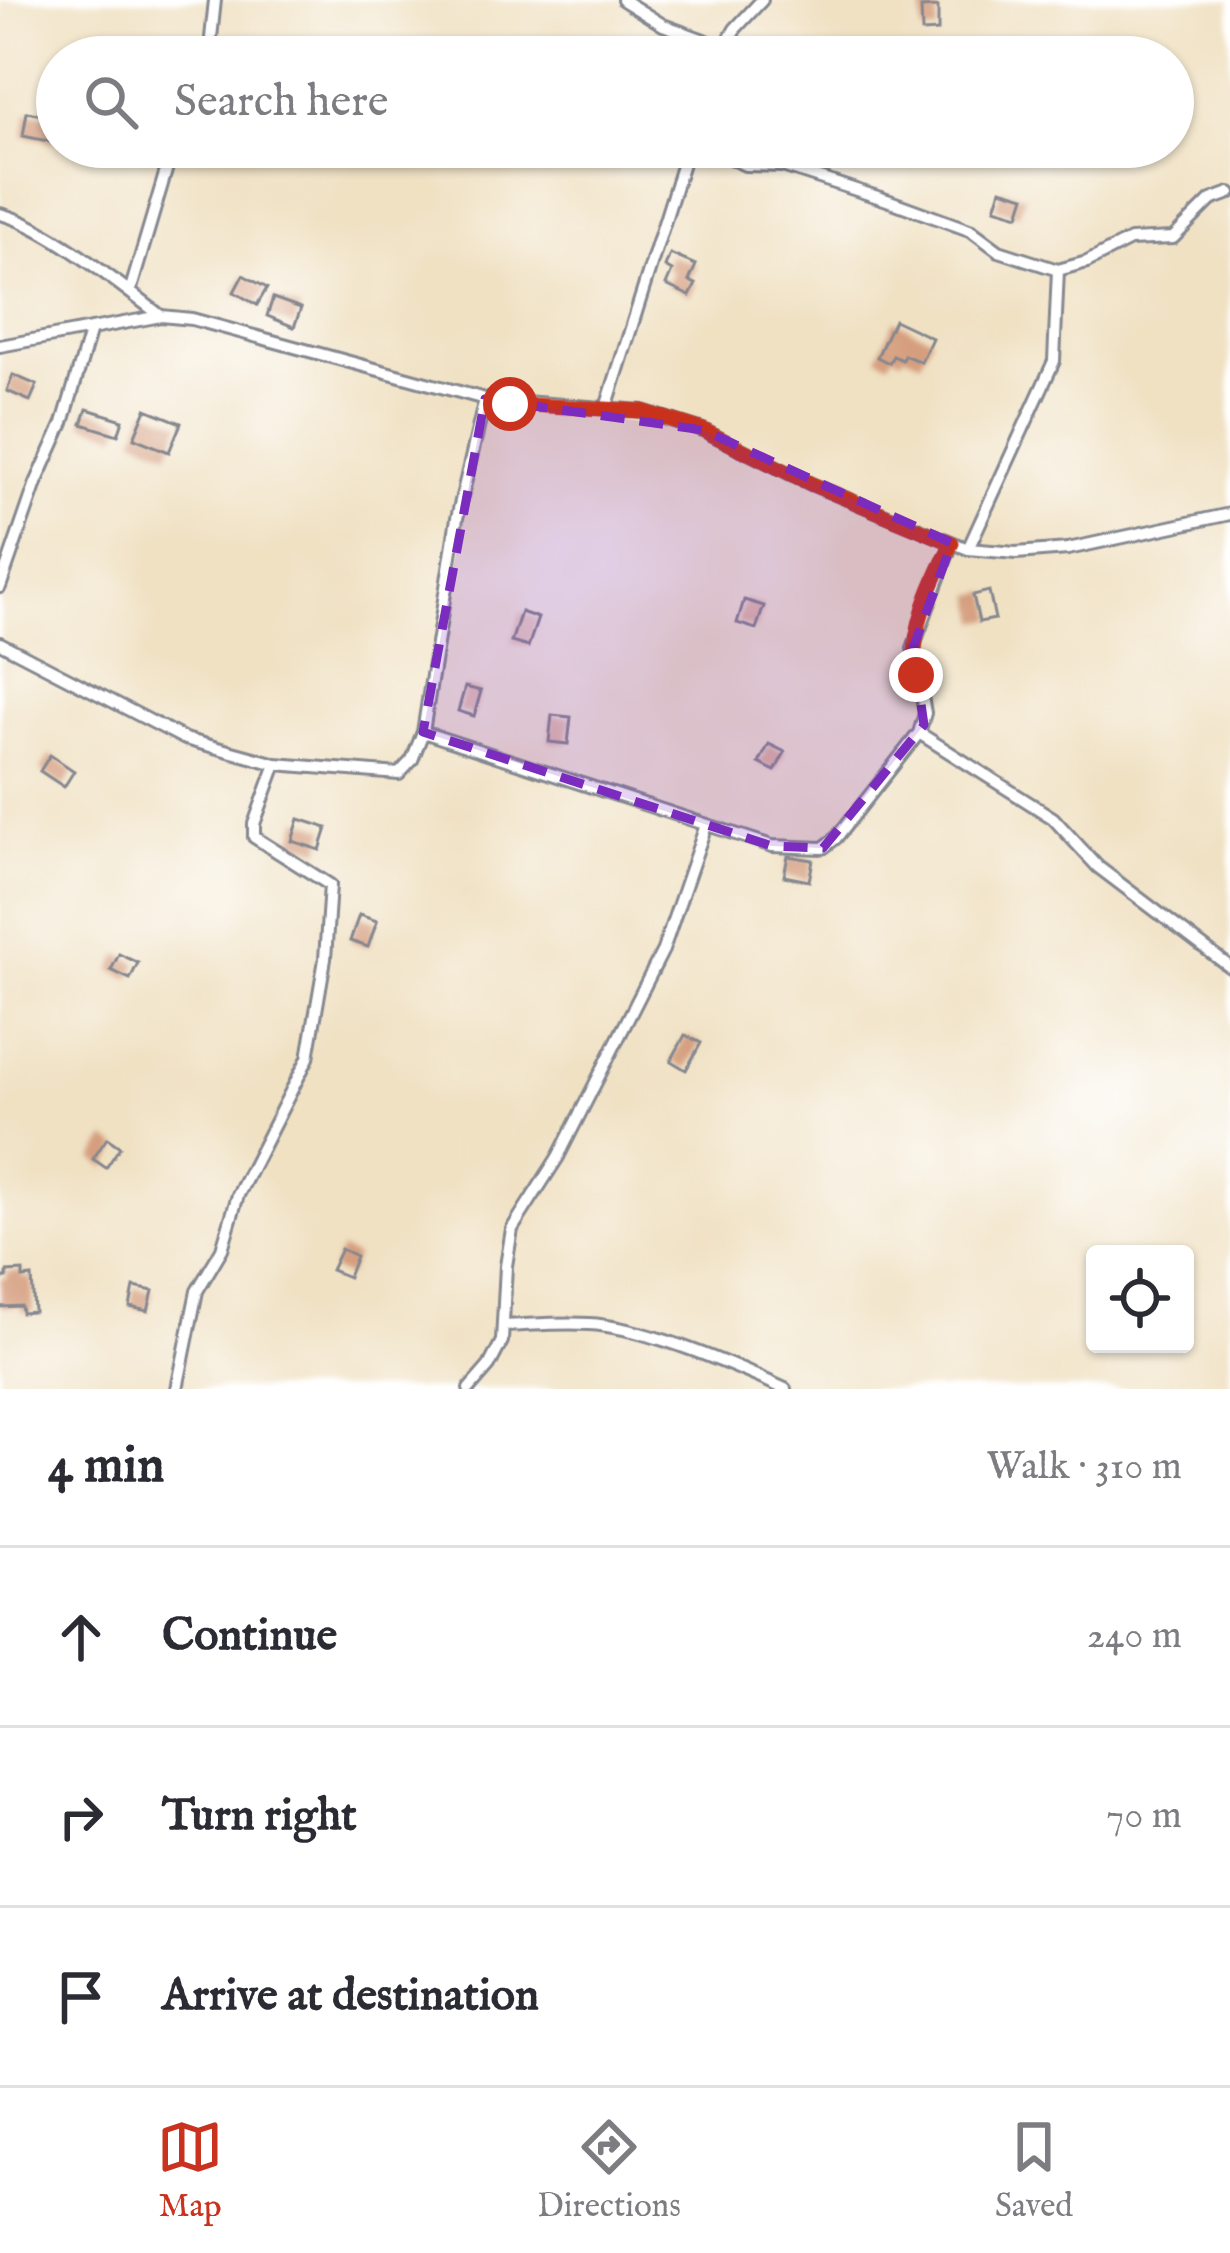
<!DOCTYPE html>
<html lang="en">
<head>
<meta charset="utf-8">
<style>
  :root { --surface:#fff; --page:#f2f2f3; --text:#2b2b33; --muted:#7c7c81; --line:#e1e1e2; --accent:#c8321e }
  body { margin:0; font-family:"IM FELL English",serif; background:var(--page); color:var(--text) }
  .controls { position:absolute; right:36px; bottom:36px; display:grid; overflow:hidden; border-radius:12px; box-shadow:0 3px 9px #0004 }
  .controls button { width:108px; height:108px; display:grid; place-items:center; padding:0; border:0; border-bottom:3px solid var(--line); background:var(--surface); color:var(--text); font:60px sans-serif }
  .stop { position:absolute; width:36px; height:36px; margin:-27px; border:9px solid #c8321e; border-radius:50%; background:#fff }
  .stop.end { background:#c8321e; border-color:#fff; box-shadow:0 3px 12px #0008 }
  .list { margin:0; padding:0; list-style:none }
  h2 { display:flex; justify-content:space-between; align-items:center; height:156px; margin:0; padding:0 48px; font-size:51px }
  h2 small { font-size:39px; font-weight:400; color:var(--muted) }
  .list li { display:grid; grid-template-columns:78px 1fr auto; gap:36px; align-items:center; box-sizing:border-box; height:180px; padding:0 48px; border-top:3px solid var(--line) }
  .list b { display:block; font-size:45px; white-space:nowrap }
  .list em { font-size:39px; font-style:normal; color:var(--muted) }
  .icon { flex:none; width:66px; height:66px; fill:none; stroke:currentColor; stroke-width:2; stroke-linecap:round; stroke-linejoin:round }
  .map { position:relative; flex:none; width:1230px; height:1389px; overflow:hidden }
  .search { position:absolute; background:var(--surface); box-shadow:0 3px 9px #0004; left:36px; right:36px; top:36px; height:132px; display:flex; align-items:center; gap:30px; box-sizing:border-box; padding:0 42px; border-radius:66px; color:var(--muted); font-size:45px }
  .sheet { height:696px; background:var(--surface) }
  nav { display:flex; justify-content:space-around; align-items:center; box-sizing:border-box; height:168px; border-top:3px solid var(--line); background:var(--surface); font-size:33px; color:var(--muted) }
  nav a { display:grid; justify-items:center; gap:6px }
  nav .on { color:var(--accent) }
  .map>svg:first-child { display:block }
  .building { fill:#d59f7f }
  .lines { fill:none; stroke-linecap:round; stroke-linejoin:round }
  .street-casing { stroke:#868890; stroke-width:16 }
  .street { stroke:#fff; stroke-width:10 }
  .route { stroke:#c8321e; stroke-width:15 }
  .marked { fill:#7b2cbf; fill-opacity:0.2; stroke:#7b2cbf; stroke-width:9; stroke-dasharray:24 15; stroke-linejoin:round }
</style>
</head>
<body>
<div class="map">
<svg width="1230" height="1389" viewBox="0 0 1230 1389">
  <rect width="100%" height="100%" fill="#fff"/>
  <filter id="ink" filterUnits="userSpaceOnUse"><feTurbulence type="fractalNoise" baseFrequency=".00833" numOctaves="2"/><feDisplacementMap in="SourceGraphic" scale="24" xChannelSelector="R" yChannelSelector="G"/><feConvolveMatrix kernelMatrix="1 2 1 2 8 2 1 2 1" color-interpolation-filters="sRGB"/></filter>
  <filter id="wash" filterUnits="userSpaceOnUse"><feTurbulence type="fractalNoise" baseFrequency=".004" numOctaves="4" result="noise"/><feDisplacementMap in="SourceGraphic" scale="48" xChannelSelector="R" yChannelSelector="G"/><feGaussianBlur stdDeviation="2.7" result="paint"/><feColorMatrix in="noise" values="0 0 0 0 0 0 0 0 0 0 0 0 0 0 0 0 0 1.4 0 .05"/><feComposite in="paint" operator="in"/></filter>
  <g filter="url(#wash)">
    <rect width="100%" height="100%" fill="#f0e1c3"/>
    <g id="blocks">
      <path class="building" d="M938,7V31L922,32L921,8Z
        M27,112L57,118L53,142L23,136Z
        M1001,189L1025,196L1019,215L995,208Z
        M670,254L696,265L689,281L696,284L690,296L666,285L672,271L665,267Z
        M243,275L267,288L257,305L234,292Z
        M273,298L301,308L294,327L267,316Z
        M894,320L932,338L921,362L904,355L902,360L893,356L889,363L877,357Z
        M13,375L37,385L30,401L7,391Z
        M87,409L123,420L118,435L82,424Z
        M146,409L181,423L169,452L134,438Z
        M989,591L995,619L979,622L973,595Z
        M744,600L764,606L756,629L737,623Z
        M521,612L538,618L528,647L511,642Z
        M465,687L481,691L474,716L458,711Z
        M552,715L571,717L568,744L549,742Z
        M769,744L785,752L775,771L759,763Z
        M50,755L74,771L64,787L40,771Z
        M299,819L327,828L320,850L292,841Z
        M788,856L813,860L809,881L784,876Z
        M359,915L377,921L368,947L350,941Z
        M119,954L138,963L130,979L111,970Z
        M685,1035L701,1043L686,1070L671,1061Z
        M107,1138L120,1147L106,1168L93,1159Z
        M341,1249L356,1256L348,1277L331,1270Z
        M23,1271V1278L32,1277L34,1312L22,1313L21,1306L0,1307V1278H7V1272Z
        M134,1287L153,1291L148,1311L130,1307Z"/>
    </g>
  </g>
  <g filter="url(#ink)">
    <use href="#blocks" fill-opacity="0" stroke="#868890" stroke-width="3"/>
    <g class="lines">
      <g class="street-casing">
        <path id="street" d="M623,0L663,25L723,47
          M209,57L215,0
          M719,57L735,29L762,0
          M707,147L745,165L782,166L887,200L972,231L999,251L1058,270L1054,361L968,549
          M0,214C46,225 122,286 161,316
          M1058,270L1087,262L1130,240L1173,238L1211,200L1230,193
          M130,292L173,147
          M0,346L161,316L192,319L485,399L642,411L703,430L811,484L968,549L1016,553L1068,549L1230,514
          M485,399L457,518L423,732L772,846L823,848L836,838L919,733L925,713L913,648L952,543
          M606,408L688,147
          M0,587L36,483L63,423L91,329
          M0,643L185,739L276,764L399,774L412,760L423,732
          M919,733L1053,818L1098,867L1230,967
          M504,1326C532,1325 561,1322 589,1324C645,1327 733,1365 785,1389
          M177,1389L197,1291L222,1249L238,1195L308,1058L325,959L330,885L254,837V824L276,764
          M469,1389L489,1366L502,1341L506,1266L512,1229L558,1157L663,950L706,825"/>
      </g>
      <use href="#street" class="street"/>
    </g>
  </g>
  <g class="lines" filter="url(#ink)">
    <path class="route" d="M510,404L642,411L703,430L811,484L952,543C932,582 909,631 916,675"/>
  </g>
  <path class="marked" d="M485,399L703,430L952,543L913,648L924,725L823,848L772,846L423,732Z"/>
</svg>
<div class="controls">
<button><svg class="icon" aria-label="locate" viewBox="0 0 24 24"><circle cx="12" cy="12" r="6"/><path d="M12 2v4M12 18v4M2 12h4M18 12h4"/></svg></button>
</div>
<div class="stop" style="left:510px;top:404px"></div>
<div class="stop end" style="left:916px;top:675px"></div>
<div class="search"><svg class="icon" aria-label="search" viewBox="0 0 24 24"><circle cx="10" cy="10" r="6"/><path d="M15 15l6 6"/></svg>Search here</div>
</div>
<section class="sheet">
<h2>4 min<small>Walk · 310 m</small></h2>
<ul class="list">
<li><svg class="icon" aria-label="ahead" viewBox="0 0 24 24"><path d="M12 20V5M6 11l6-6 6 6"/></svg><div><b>Continue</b></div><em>240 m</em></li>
<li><svg class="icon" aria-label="right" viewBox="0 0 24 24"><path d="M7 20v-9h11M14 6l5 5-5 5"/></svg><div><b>Turn right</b></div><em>70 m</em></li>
<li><svg class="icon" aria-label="arrive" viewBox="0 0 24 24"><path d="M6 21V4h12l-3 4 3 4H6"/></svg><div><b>Arrive at destination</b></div></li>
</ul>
</section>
<nav>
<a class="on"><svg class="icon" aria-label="map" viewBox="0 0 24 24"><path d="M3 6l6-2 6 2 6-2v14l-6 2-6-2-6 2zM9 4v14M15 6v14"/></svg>Map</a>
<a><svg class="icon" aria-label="directions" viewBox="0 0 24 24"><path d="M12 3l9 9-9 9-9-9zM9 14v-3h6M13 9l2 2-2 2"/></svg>Directions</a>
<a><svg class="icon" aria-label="saved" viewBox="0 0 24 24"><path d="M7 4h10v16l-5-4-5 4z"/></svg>Saved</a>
</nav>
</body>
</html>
